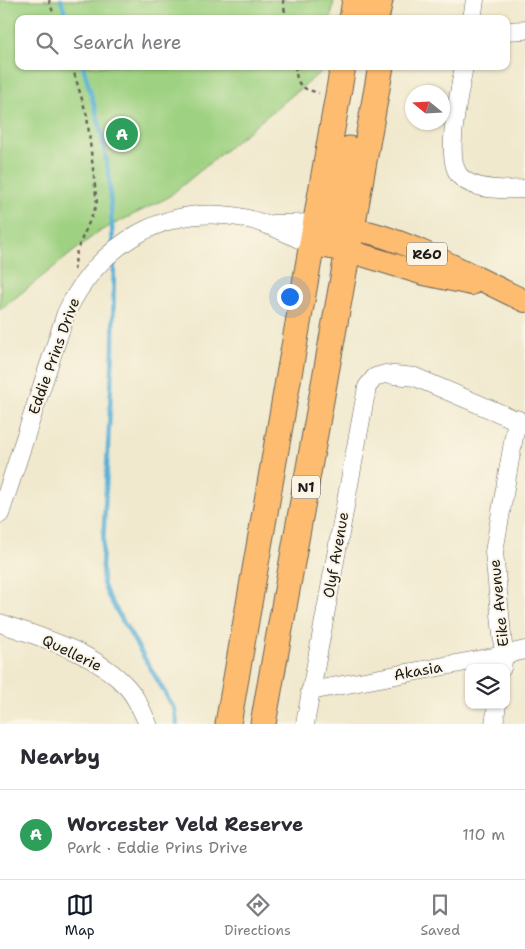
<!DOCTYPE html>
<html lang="en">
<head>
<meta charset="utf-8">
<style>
  :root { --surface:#fff; --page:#f7f7f7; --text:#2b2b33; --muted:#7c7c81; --line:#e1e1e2; --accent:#111827 }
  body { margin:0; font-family:"Shantell Sans",sans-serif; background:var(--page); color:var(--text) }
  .controls { position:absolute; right:15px; bottom:15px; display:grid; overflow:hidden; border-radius:10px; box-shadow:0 1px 4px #0004 }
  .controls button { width:45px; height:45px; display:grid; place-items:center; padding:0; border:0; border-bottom:1px solid var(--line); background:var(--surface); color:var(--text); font:25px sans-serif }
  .compass { position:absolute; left:405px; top:85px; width:45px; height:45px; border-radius:50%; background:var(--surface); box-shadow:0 1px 4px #0004; rotate:288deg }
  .you { position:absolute; left:289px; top:296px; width:18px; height:18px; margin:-12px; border:4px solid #fff; border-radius:50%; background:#1a73e8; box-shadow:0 0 0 8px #1a73e833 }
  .badge { display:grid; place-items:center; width:32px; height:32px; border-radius:50%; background:var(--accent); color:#fff; font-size:16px; font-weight:700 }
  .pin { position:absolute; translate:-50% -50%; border:2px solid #fff; box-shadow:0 1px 5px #0006 }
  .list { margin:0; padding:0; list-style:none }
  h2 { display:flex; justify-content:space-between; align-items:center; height:65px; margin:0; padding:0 20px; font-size:21px }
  h2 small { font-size:16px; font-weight:400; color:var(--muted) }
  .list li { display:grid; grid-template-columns:32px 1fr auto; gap:15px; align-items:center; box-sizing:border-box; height:90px; padding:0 20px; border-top:1px solid var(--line) }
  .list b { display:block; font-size:19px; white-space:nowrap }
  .list p { margin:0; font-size:16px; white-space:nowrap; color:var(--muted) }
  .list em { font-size:16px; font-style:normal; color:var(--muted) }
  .icon { flex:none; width:28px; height:28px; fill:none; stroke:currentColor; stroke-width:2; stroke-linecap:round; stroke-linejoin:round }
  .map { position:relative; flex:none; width:525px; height:724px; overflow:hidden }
  .search { position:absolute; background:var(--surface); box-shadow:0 1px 4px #0004; left:15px; right:15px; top:15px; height:55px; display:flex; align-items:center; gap:12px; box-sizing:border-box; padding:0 18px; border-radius:10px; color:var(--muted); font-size:19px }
  .sheet { height:155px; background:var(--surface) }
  nav { display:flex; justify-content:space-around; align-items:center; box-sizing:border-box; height:70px; border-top:1px solid var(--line); background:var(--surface); font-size:14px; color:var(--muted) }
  nav a { display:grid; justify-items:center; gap:2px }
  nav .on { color:var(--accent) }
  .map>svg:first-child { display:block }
  .green { fill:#9ed181; stroke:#5d764e }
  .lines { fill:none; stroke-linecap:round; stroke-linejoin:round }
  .stream { stroke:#5ab0d7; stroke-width:4.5 }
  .minor-casing { stroke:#66645a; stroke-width:19 }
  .major-casing { stroke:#66645a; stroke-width:24 }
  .highway-casing { stroke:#66645a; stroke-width:27 }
  .path { stroke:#66645a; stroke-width:2.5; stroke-dasharray:4 4; stroke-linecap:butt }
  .minor { stroke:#fff; stroke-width:18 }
  .major { stroke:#fdbc6f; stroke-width:22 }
  .highway { stroke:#fdbc6f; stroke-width:25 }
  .labels { text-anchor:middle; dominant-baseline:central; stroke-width:4; stroke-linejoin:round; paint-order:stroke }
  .shield { fill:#fcf5e5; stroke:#5f5d58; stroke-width:1 }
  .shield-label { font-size:14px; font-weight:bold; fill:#1c1c1c }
  .street-label { font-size:15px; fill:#1c1c1c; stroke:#fcf5e5 }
</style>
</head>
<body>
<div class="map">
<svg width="525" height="724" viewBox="0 0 525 724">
  <rect width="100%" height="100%" fill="#fcf5e5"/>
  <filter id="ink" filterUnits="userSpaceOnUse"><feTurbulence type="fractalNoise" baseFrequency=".02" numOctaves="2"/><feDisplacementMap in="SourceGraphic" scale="10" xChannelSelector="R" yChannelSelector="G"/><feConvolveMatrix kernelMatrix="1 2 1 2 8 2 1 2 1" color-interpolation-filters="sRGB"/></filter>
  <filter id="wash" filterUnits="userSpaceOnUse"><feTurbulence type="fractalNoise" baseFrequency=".0096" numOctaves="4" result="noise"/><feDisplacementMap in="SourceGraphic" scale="20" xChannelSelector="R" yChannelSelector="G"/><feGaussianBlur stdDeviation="1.12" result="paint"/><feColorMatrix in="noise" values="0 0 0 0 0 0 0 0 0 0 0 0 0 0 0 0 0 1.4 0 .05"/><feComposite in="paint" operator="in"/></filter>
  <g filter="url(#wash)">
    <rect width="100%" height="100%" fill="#f0e9ce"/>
    <path class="green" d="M0,0H334L331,19H19V66H324L323,70L167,198L98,232L0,310Z"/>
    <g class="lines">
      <path class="stream" d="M61,0L67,19
        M83,66L100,126L109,176L113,244
        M114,257L113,348L102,565L103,583L107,594L175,710L177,724"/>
    </g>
  </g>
  <g filter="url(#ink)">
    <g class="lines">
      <g class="minor-casing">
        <path id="minor" d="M472,19L475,0
          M506,31L525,30
          M464,66C460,91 444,156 459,175C472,191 507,190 525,189
          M272,224L316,223
          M0,514L66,313C99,244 167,202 244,218C268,223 290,235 312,245
          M0,623C43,638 95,652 127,687C137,698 142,711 148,724
          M502,668L504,655L494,552L517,419
          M310,691L504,655L525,650
          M305,724L367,387L375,377L385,374L415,377L525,424
          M494,724L497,705"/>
      </g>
      <g class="major-casing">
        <path id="major" d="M334,226C347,229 362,230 375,234C428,250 475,278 525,301
          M312,245L349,251L424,274L471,284"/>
      </g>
      <g class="highway-casing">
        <path id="highway" d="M352,19L355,0
          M376,19L380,0
          M312,245L328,233L334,226L349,149
          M228,724L343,66
          M263,724L381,66"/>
      </g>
      <path class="path" d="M49,0L55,19
        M283,0L286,19
        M72,66L87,116L97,204L77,250L74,270
        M295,66C297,86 300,88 319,93"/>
      <use href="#minor" class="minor"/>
      <use href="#major" class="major"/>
      <use href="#highway" class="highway"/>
    </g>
  </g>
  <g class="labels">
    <g class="shield">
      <rect x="407" y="242.5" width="40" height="23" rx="4"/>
      <rect x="292" y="475.5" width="28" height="23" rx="4"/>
    </g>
    <g class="shield-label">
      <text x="427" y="254">R60</text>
      <text x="306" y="487">N1</text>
    </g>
    <g class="street-label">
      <text transform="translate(54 356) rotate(-70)">Eddie Prins Drive</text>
      <text transform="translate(336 555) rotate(-80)">Olyf Avenue</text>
      <text transform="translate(499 603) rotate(-96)">Eike Avenue</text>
      <text transform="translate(72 653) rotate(26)">Quellerie</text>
      <text transform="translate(418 671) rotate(-10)">Akasia</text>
    </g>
  </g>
</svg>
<div class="controls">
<button><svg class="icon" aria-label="layers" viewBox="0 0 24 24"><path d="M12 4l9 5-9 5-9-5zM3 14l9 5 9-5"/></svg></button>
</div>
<svg class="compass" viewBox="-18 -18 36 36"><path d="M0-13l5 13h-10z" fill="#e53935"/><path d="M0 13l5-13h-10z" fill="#7c7c81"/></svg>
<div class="you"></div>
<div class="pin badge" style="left:122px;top:134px;background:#2e9e5b">A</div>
<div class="search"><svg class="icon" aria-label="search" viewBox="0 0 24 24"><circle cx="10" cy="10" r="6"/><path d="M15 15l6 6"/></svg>Search here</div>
</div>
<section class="sheet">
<h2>Nearby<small></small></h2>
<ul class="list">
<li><span class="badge" style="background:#2e9e5b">A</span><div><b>Worcester Veld Reserve</b><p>Park · Eddie Prins Drive</p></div><em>110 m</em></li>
</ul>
</section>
<nav>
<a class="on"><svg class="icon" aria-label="map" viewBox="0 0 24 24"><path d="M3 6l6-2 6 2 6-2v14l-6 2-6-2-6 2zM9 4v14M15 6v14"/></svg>Map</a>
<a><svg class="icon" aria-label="directions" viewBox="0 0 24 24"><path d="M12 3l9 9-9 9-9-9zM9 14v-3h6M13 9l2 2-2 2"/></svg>Directions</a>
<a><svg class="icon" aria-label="saved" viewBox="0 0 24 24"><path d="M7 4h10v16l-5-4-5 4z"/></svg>Saved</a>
</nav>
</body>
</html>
